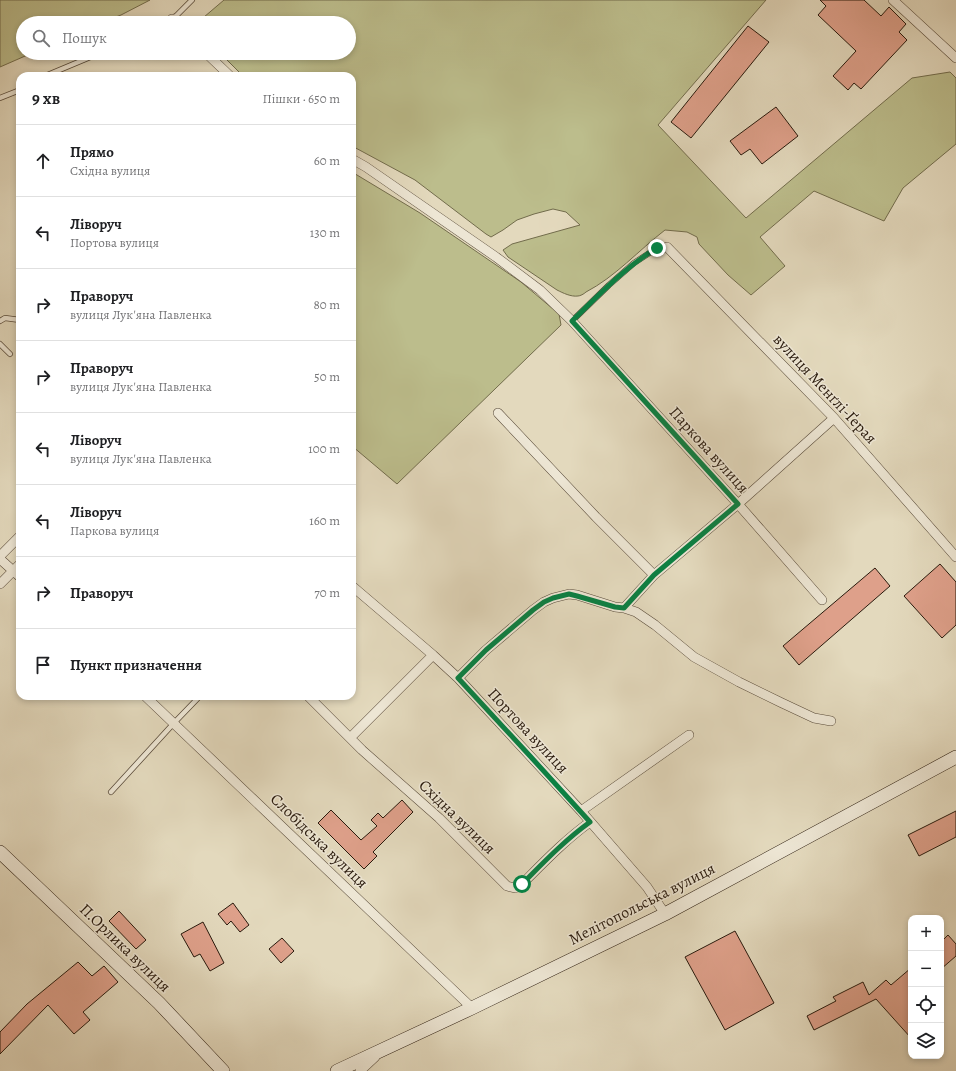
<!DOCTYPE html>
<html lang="uk">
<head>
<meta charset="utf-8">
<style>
  :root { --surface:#fff; --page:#f6f6f6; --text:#202124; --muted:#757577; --line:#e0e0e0 }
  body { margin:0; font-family:Alegreya,serif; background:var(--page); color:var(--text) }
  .controls { position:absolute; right:12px; bottom:12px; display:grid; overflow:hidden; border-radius:8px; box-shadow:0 2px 6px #0003 }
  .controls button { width:36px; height:36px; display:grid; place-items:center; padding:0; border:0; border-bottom:1px solid var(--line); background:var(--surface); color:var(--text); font:20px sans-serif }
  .stop { position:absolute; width:12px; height:12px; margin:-9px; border:3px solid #0b8043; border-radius:50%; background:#fff }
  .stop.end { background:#0b8043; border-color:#fff; box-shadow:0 1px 4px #0008 }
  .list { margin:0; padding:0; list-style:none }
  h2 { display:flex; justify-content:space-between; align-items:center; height:52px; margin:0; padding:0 16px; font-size:17px }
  h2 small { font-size:13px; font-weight:400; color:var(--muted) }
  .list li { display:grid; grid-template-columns:26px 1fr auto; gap:12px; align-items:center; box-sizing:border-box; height:72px; padding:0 16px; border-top:1px solid var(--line) }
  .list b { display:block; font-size:15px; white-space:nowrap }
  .list p { margin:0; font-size:13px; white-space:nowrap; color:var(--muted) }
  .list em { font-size:13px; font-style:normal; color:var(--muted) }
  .icon { flex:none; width:22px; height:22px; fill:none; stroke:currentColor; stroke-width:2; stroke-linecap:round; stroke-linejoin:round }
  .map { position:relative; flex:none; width:956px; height:1071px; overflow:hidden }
  .search { position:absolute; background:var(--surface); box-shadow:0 2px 6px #0003; left:16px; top:16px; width:340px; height:44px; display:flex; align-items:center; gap:10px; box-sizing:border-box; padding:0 14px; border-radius:22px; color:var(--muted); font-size:15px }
  .panel { position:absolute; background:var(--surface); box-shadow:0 2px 6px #0003; left:16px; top:72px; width:340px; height:628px; border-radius:12px }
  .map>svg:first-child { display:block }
  .green { fill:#bcbd8c; stroke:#726c4c }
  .building { fill:#dea08a; stroke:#291a0d }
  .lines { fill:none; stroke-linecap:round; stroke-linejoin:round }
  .lane-casing { stroke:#584a39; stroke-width:6 }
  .street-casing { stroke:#584a39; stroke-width:10 }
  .secondary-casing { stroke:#291a0d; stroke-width:14 }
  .lane { stroke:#ede6d4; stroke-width:4.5 }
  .street { stroke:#ede6d4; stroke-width:9 }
  .secondary { stroke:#ede6d4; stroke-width:13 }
  .route { stroke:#0b8043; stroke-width:5 }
  .labels { text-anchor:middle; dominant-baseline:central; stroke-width:3; stroke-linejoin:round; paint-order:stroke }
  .street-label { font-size:16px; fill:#291a0d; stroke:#ede6d4 }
</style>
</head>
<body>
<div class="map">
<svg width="956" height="1071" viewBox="0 0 956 1071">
  <rect width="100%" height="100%" fill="#e3d9bd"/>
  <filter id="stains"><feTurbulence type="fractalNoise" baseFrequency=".005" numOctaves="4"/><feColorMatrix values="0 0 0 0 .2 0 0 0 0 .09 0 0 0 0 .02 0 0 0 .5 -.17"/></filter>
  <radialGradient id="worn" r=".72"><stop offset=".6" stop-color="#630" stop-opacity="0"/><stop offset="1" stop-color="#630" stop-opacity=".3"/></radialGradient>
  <path class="green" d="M0,0H150L121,15L100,23H23V53H32L0,67Z
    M224,0H766L658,125L746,218L912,78L950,72L956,78V144L903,188L884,221L814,191L760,237L785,266L751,295L728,275L699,244L697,237L687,232L665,230C639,250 615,277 586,292C584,294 580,296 578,296C571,297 563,293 557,290L508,257L503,250L512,244L580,225L566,212L553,209L534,214L517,220L503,230L491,237L486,234L415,180L352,146V76H243L220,53H349V23H197Z
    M352,172L420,213L521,282L559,314L561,325L397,484L352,446Z"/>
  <path class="building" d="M820,0H864L881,16L889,7L906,24L899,32L907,40L861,89L854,83L848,90L833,76L856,51L818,15L826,6Z
    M748,26L769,42L691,138L671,122Z
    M776,107L798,136L762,164L750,149L741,155L730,141Z
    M940,564L956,582V625L942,638L904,596Z
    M875,568L890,586L799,665L783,646Z
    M402,800L413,812L373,852L377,856L364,869L318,823L331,810L361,840L377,826L371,820L378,813L383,818Z
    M956,811V837L919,856L908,835Z
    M233,903L249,925L240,932L231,921L227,925L218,914Z
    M119,911L146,940L136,949L109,921Z
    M203,922L224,963L210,971L200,954L194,957L181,934Z
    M735,931L774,1003L725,1030L685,957Z
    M948,935L956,944V956L941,969V942Z
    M282,938L294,951L281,963L269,949Z
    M78,962L92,976L104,966L118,982L83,1012L90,1020L74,1034L48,1005L0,1054V1032L27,1004Z
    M911,968V1038L876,999L814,1030L807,1016L836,1001L833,997L863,982L869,995L886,980L891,985Z"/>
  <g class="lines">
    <g class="lane-casing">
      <path id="lane" d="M163,23L176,16L192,0
        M45,76L100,53
        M0,98L20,90
        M0,321L5,318L20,320
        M572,321L609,285L634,263L657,248L667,247
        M0,344L10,354
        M111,792L174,723L200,696"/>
    </g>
    <g class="street-casing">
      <path id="street" d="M893,0L956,58
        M172,19L176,23
        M206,53L230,76
        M352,159L366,167L496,257L540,290L572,321L738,504L822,600
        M667,247L834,418L956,557
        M498,413L596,517L654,575
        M0,556L20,536
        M0,559L20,577
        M0,584L20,564
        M352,586L433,655L458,678L581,811L647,887L665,914
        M624,608L636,612L655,625L694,657L739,682L782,703L814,718L831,721
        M458,678L486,650L533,610L544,602L553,598L569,594L577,595L615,607L624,608L654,575L738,504L834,418
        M145,696L472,1008
        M308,696L362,750L439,818L507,886L515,888L522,884C544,862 565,840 590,822
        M351,737L433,655
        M581,811L689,735
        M360,1071L375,1057"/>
    </g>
    <g class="secondary-casing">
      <path id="secondary" d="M0,852L159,1003L223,1071
        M337,1071L472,1008L665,914L956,757"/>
    </g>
    <use href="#lane" class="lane"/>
    <use href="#street" class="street"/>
    <use href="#secondary" class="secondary"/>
  </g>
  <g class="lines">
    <path class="route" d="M522,884C544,862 565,840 590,822L530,756L458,678L486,650L533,610L544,602L553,598L569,594L577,596L615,607L624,608L654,575L738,504L572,321C599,295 625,267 657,248"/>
  </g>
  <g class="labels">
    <g class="street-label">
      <text transform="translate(825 389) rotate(47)">вулиця Менґлі-Ґерая</text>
      <text transform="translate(709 450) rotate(48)">Паркова вулиця</text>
      <text transform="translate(528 731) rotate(47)">Портова вулиця</text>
      <text transform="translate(457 817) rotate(44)">Східна вулиця</text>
      <text transform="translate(319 841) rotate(44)">Слобідська вулиця</text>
      <text transform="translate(642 904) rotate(-27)">Мелітопольська вулиця</text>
      <text transform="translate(125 948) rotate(44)">П.Орлика вулиця</text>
    </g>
  </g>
  <rect width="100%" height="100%" filter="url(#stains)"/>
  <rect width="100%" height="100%" fill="url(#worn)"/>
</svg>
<div class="controls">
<button>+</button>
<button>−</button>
<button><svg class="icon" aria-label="locate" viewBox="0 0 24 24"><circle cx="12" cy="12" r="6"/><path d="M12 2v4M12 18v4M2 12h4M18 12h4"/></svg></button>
<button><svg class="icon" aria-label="layers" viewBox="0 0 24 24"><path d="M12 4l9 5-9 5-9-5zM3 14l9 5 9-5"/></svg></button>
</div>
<div class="stop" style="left:522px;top:884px"></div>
<div class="stop end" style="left:657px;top:248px"></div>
<div class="search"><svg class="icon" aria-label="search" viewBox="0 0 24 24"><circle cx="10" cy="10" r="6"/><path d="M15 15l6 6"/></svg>Пошук</div>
<section class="panel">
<h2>9 хв<small>Пішки · 650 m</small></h2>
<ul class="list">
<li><svg class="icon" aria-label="ahead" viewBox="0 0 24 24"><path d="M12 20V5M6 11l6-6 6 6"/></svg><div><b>Прямо</b><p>Східна вулиця</p></div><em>60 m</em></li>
<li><svg class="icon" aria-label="left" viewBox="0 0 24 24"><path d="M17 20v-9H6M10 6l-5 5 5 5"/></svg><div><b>Ліворуч</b><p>Портова вулиця</p></div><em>130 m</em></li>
<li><svg class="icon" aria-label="right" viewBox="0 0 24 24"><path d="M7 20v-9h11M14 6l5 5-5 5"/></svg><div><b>Праворуч</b><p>вулиця Лук'яна Павленка</p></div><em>80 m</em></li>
<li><svg class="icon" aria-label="right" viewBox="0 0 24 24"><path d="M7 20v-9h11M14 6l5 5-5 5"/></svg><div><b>Праворуч</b><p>вулиця Лук'яна Павленка</p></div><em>50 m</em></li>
<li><svg class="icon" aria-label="left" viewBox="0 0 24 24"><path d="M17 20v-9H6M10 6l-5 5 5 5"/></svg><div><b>Ліворуч</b><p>вулиця Лук'яна Павленка</p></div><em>100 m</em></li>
<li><svg class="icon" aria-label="left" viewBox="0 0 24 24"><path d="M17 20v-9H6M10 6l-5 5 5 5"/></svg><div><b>Ліворуч</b><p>Паркова вулиця</p></div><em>160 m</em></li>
<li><svg class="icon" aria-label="right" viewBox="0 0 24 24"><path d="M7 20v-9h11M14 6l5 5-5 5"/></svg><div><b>Праворуч</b></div><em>70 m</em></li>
<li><svg class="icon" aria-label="arrive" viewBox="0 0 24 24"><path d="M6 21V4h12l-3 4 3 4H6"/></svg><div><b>Пункт призначення</b></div></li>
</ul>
</section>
</div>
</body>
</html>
